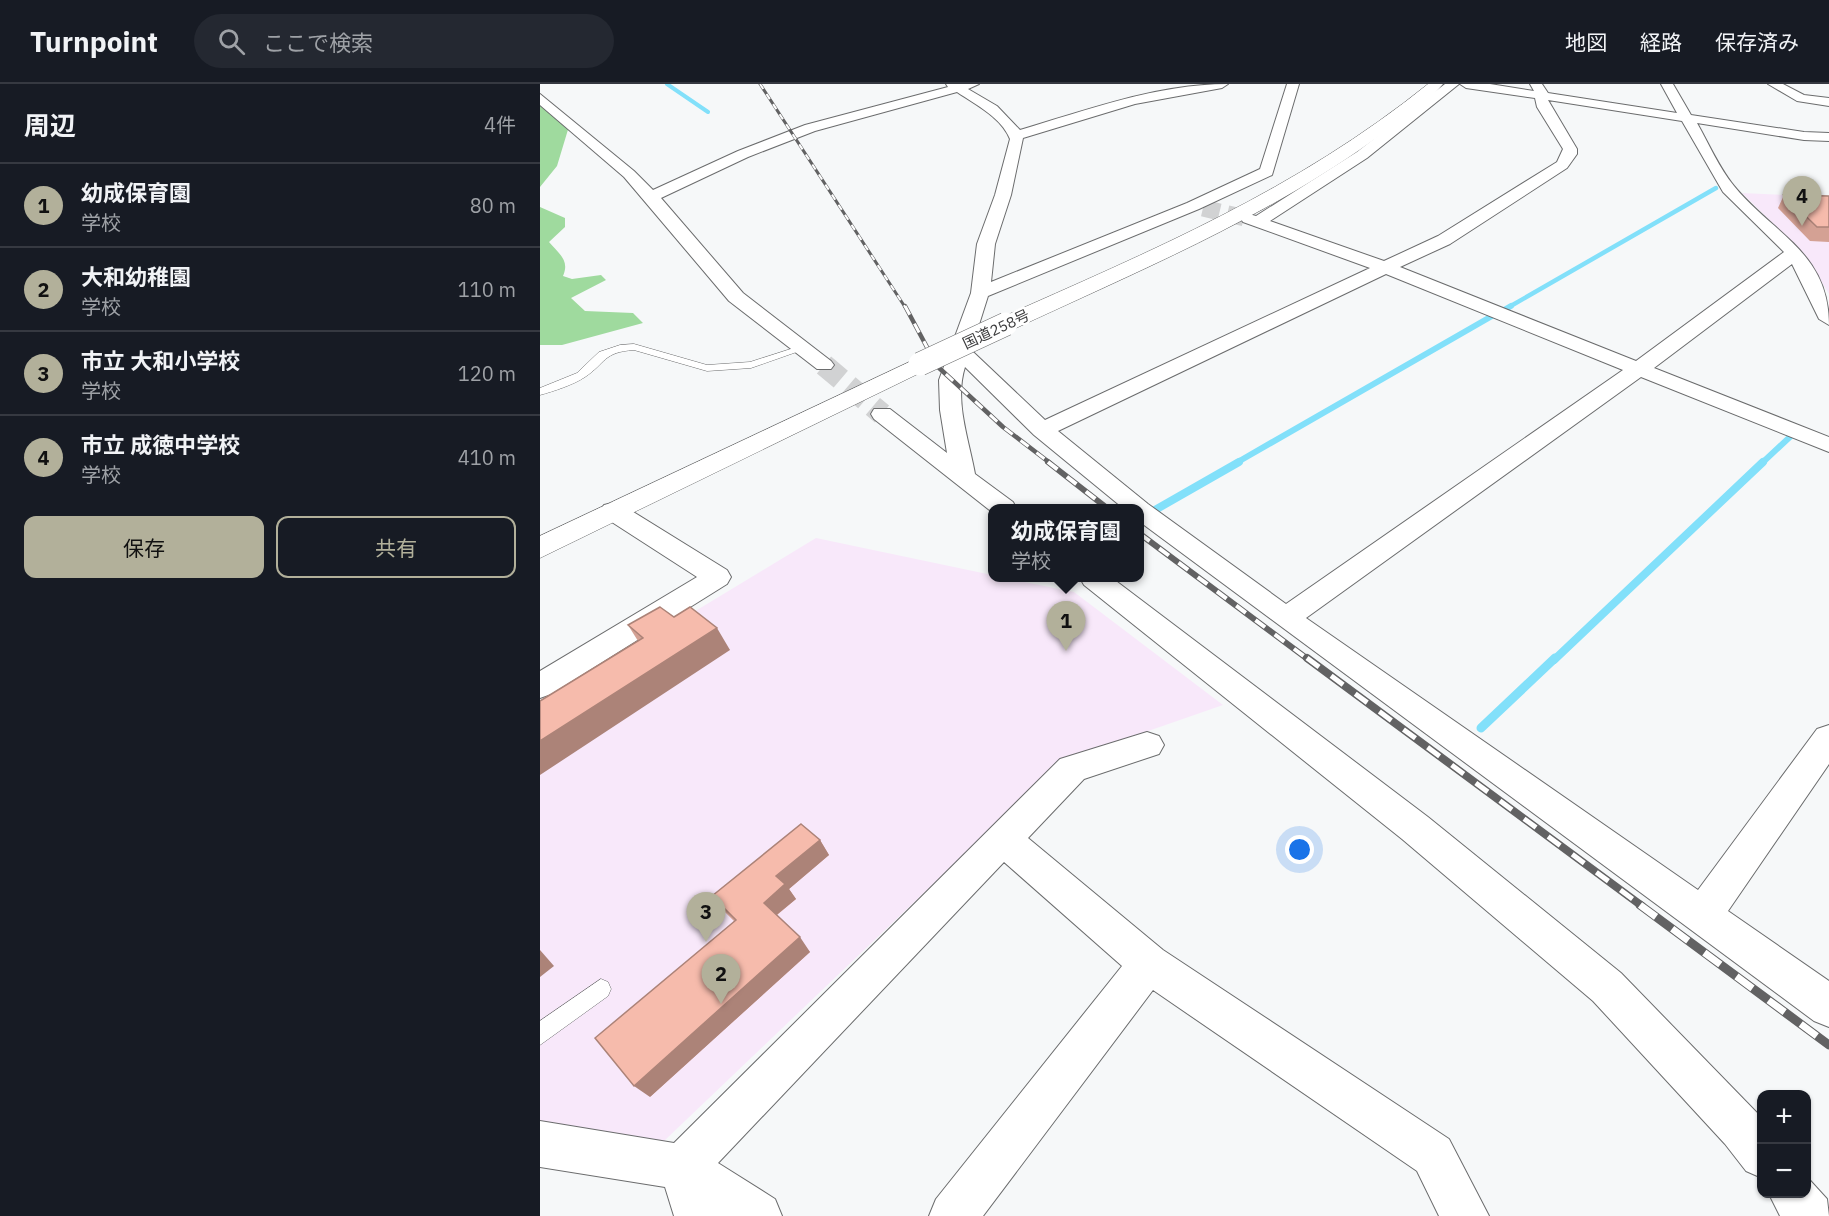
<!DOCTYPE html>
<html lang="ja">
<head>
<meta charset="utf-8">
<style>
  :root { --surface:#171b24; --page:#242831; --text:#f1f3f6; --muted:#9ea1a6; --line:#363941; --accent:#b2b09a }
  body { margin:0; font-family:"IBM Plex Sans","Noto Sans JP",sans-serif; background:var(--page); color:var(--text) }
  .controls { position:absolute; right:18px; bottom:18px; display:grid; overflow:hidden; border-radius:12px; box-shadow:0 2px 4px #0004 }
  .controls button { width:54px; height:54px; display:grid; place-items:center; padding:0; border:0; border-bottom:2px solid var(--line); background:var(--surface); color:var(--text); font:30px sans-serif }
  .you { position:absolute; left:760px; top:766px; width:21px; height:21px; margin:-15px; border:4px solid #fff; border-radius:50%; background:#1a73e8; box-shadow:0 0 0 9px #1a73e833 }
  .badge { display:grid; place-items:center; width:39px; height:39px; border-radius:50%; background:var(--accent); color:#111; font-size:20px; font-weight:700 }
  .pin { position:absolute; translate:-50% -50px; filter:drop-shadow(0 2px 3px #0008) }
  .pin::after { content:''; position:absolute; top:32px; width:21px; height:18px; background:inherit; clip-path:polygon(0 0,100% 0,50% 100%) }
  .popup { position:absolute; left:448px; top:420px; width:156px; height:78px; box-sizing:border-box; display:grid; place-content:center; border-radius:12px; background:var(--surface); filter:drop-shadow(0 2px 4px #0005); font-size:20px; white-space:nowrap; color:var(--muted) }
  .popup b { font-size:22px; color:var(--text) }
  .popup::after { content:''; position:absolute; left:50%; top:100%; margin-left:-12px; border:12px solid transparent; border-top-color:var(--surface) }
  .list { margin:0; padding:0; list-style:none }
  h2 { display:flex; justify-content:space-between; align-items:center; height:78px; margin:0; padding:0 24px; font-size:26px }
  h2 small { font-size:20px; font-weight:400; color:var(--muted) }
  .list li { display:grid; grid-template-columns:39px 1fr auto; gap:18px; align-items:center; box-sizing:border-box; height:84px; padding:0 24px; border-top:2px solid var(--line) }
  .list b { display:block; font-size:22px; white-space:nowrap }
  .list p { margin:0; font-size:20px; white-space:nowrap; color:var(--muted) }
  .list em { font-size:20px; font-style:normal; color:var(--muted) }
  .actions { display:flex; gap:12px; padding:18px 24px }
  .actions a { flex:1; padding:14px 0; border:2px solid var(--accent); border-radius:12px; text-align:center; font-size:21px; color:var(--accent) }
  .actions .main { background:var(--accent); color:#111 }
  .icon { flex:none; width:33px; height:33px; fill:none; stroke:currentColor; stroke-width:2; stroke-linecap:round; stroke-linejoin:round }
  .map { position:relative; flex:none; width:1289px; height:1132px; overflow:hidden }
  header { display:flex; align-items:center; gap:36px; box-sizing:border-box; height:84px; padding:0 30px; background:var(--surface); border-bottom:2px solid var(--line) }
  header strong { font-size:28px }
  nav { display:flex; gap:33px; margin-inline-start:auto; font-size:21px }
  .search { width:420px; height:54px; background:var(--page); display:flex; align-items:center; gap:15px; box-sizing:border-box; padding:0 21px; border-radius:33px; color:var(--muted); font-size:22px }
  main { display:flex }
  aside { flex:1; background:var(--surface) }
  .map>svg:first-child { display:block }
  .education { fill:#f8e8fa }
  .green { fill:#9fda9e }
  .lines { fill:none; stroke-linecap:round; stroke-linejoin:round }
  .stream-far4 { stroke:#82e0fa; stroke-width:4 }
  .stream-far3 { stroke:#82e0fa; stroke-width:4.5 }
  .stream-far2 { stroke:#82e0fa; stroke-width:6 }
  .stream-far1 { stroke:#82e0fa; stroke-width:8 }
  .stream { stroke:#82e0fa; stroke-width:9 }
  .minor-tunnel-far1 { stroke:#d1d2d3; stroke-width:17; stroke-dasharray:17 8; stroke-linecap:butt }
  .minor-tunnel { stroke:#d1d2d3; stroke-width:22; stroke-dasharray:22 10; stroke-linecap:butt }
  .service-casing { stroke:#6b6c6d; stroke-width:1 }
  .minor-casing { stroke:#6b6c6d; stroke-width:2 }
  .trunk-casing { stroke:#6b6c6d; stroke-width:1 }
  .service { fill:#fff; fill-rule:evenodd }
  .minor { fill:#fff; fill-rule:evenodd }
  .trunk { fill:#fff; fill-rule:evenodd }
  .rail-far4-casing { stroke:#626263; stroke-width:3 }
  .rail-far3-casing { stroke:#626263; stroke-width:4.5 }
  .rail-far2-casing { stroke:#626263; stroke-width:6 }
  .rail-far1-casing { stroke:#626263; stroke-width:8 }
  .rail-casing { stroke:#626263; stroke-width:9 }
  .rail-far4 { stroke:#fff; stroke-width:2; stroke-dasharray:6; stroke-linecap:butt }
  .rail-far3 { stroke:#fff; stroke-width:3; stroke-dasharray:10; stroke-linecap:butt }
  .rail-far2 { stroke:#fff; stroke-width:4; stroke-dasharray:12; stroke-linecap:butt }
  .rail-far1 { stroke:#fff; stroke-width:5; stroke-dasharray:15; stroke-linecap:butt }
  .rail { stroke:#fff; stroke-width:7; stroke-dasharray:20; stroke-linecap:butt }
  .trunk-bridge-casing { stroke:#6b6c6d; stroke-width:24; stroke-linecap:butt }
  .trunk-bridge { stroke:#fff; stroke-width:23 }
  .wall { fill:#d4a194 }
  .shaded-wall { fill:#ac8378 }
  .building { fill:#f6bbac; stroke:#ac8378; stroke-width:1.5 }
  .labels { text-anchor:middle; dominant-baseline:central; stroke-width:4.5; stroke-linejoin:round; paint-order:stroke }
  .far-street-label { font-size:15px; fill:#3c3c3d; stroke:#fff }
</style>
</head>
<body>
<header>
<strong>Turnpoint</strong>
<div class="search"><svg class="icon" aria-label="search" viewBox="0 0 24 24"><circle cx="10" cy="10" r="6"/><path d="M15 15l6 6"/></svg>ここで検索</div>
<nav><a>地図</a><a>経路</a><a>保存済み</a></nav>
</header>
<main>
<aside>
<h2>周辺<small>4件</small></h2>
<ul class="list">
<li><span class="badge">1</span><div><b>幼成保育園</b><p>学校</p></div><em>80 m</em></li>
<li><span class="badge">2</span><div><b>大和幼稚園</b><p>学校</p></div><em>110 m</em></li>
<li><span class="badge">3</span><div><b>市立 大和小学校</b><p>学校</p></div><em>120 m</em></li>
<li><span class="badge">4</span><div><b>市立 成徳中学校</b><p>学校</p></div><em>410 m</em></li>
</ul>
<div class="actions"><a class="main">保存</a><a>共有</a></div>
</aside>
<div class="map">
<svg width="1289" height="1132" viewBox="0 0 1289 1132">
  <rect width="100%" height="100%" fill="#f6f8f9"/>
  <path class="education" d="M1202,109L1289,113V210L1264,170Z
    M276,454L452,491V494H465L534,508L683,621L522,677L123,1058L0,1039V621Z"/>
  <path class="green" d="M0,19L30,39L17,82L0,103Z
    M0,123L25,134V143L9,158C19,170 30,176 23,192L32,195L61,191L66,196L31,214L45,227L93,229L103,239L22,261H0Z"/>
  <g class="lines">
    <path class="stream-far4" d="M127,0L168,28"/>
    <path class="stream-far3" d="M969,223L1176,104"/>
    <path class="stream-far2" d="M964,226L971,222
      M696,379L952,232
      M1222,379L1252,351"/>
    <path class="stream-far1" d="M615,426L699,378
      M1014,576L1223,378"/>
    <path class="stream" d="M941,644L1015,574"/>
    <path class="minor-tunnel-far1" d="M663,124L709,135"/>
    <path class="minor-tunnel" d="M284,281L342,330"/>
    <g class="service-casing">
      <path id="service" d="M94,260L167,281L210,278L263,261L268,264L211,284L167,287L94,266C63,268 66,279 45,293C33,301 14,307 0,311V304L37,289L59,268L80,261Z
        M61,895L68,898L71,905L68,912L0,961V937Z"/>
    </g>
    <g class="minor-casing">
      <path id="minor" d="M406,0H439L428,5L457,22L480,46C547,26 617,0 688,0L682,4L595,20L483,54L471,111L455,160L451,198L647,119L720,85L747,0H759L732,91L659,125L448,212L431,266L505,336L830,184L703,138L701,135L709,130L716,132L817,68L905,0H919L827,74L730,137L844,177L898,152L1017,78L1023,65L997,23L995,14L926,4L920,0H950L994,7L990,0H1002L1008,9L1137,29L1121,0H1133L1151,31L1264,48L1289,49V57L1264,56L1157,39C1169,60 1179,84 1194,102C1233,150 1289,168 1289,241L1279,235L1252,180L1114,284L1289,353V368L1101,293L766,534L1158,806L1277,645L1289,641V680L1188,827L1289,897V943L1274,937L600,438V424H583L494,351L425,283C414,317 429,356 435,390L473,418L476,424H452V428L334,335L331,330L334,325H350L407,369L400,326L399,296L431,209L437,160L455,111L470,55C461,33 436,21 417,8L275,47L208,73L121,114L203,209L291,277L294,281L291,285H277L189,217L84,93L0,21V10L94,87L113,106L198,67L265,41L408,3ZM1008,16L1142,37L1183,108L1244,168L1096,277L860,183L910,160L1027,84L1037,70V65ZM846,190L1083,286L746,520L608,420L518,347Z
        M1228,0H1243L1264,11L1289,14V22L1257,17Z
        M73,419L82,421L187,486L191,493L187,500L11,610L0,614V587L157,493L64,433L60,427L64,421Z
        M540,494H572L888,733L1081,889L1222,1034V1094L1206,1087L1185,1060L1053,917L862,755L544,501Z
        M607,648L619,652L624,661L619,670L544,695L488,754L623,866L909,1055L949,1132H899L877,1087L613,906L443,1132H389L396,1115L582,882L464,778L178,1079L235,1115L242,1132H134L125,1103L0,1083V1037L134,1059L520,675Z
        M1266,1092L1287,1115L1289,1132H1240L1229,1110H1266Z"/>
    </g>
    <g class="trunk-casing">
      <path id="trunk" d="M888,0H903C885,22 855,41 832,57C722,136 596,188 474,245H458L455,240L458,235C613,166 755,107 888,0Z
        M380,273L388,275L392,280L388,285L0,474V452Z"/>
    </g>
    <use href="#service" class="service"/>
    <use href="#minor" class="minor"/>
    <use href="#trunk" class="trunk"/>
    <g class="rail-far4-casing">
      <path id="rail-far4" d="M220,0L365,223"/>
    </g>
    <g class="rail-far3-casing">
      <path id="rail-far3" d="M365,222L397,282L463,343L510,379"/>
    </g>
    <g class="rail-far2-casing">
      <path id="rail-far2" d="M508,378L567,424
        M600,450L769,576"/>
    </g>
    <g class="rail-far1-casing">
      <path id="rail-far1" d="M767,574L1102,822"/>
    </g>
    <g class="rail-casing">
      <path id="rail" d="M1100,821L1289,961"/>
    </g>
    <use href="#rail-far4" class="rail-far4"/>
    <use href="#rail-far3" class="rail-far3"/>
    <use href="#rail-far2" class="rail-far2"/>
    <use href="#rail-far1" class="rail-far1"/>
    <use href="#rail" class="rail"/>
    <g class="trunk-bridge-casing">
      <path id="trunk-bridge" d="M380,280L466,240"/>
    </g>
    <use href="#trunk-bridge" class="trunk-bridge"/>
  </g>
  <path class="wall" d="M1244,111L1289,112V158L1270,157L1238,124Z
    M134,533L190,566L98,557L88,541Z
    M280,756L289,771L249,805L256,815L237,831L270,868L110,1013L194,837L184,827L172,812Z"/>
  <path class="shaded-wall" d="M177,544L190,566L0,691V657Z
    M280,756L289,771L249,805L256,815L234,833L224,819L236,792Z
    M260,853L270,868L110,1013L94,1002Z
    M0,866L14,882L0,893Z"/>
  <path class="building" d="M1244,111L1289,112V143H1277Z
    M120,523L134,533L150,523L177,544L0,657V617L103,554L88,541Z
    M261,740L280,756L236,792L245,800L224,819L260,853L94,1002L55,954L196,836L172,812Z"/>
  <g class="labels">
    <g class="far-street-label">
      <text transform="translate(456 245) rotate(-25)">国道258号</text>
    </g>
  </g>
</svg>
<div class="controls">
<button>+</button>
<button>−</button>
</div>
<div class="you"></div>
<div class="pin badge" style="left:526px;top:567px">1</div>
<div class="popup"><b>幼成保育園</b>学校</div>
<div class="pin badge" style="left:181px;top:920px">2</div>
<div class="pin badge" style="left:166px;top:858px">3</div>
<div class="pin badge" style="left:1262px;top:142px">4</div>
</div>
</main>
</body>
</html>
